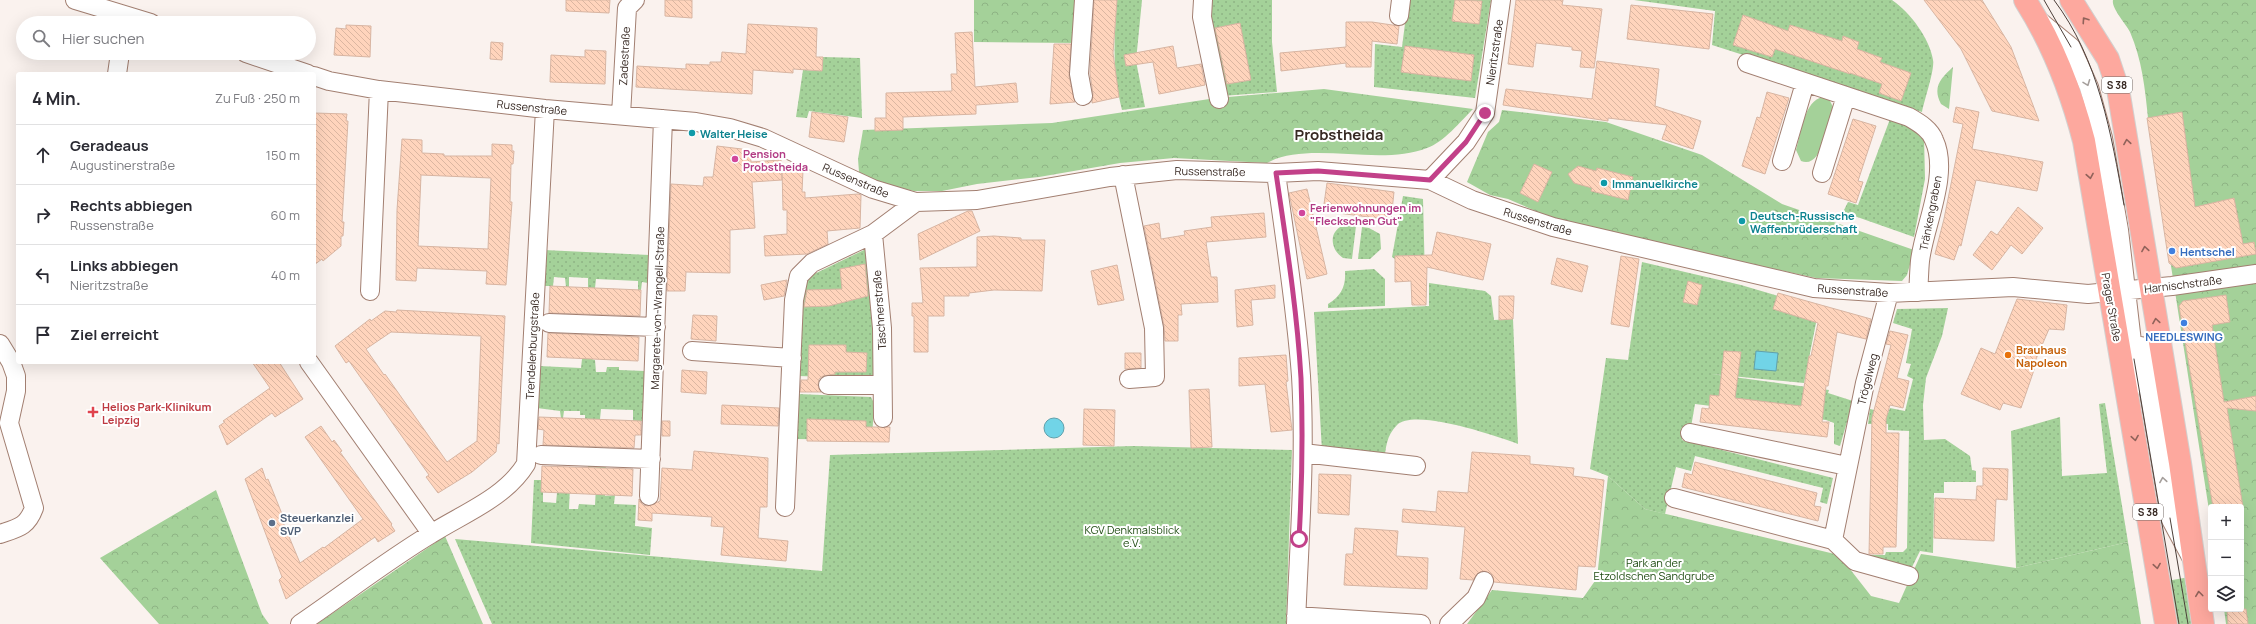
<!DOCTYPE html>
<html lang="de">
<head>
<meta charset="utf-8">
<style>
  :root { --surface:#fff; --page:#f2f2f3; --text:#2b2b33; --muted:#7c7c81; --line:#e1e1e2 }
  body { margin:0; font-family:Manrope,sans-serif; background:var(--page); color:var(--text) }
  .controls { position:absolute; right:12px; bottom:12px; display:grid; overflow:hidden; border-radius:4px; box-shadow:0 4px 16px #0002 }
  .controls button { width:36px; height:36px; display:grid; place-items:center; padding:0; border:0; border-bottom:1px solid var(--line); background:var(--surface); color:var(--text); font:20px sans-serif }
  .stop { position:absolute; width:12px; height:12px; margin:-9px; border:3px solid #c24189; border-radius:50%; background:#fff }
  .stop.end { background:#c24189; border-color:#fff; box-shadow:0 1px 4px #0008 }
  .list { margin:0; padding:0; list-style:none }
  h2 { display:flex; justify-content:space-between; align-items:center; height:52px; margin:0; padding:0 16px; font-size:17px }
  h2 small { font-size:13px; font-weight:400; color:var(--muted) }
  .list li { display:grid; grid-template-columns:26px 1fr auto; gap:12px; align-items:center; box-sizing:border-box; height:60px; padding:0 16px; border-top:1px solid var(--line) }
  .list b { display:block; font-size:15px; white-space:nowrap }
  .list p { margin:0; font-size:13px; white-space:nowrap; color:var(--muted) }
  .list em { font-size:13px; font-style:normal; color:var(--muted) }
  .icon { flex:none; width:22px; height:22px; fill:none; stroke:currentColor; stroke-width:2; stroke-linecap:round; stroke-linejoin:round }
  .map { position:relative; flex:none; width:2256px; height:624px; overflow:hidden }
  .search { position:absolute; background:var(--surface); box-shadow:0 4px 16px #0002; left:16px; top:16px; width:300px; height:44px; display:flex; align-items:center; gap:10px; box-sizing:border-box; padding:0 14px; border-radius:22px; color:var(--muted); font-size:15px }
  .panel { position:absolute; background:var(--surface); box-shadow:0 4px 16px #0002; left:16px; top:72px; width:300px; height:292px; border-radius:4px }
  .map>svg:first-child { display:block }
  .grass { fill:url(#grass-dots) }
  .park { fill:url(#park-crowns) }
  .pitch { fill:#a4d199 }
  .water { fill:#71d4e7; stroke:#60a1ac }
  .building { fill:url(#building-back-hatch); stroke:#d8b5a2; fill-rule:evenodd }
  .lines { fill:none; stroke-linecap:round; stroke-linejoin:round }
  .minor-casing { stroke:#a27f71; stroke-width:20 }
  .major-casing { stroke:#d3d0cf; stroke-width:24 }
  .minor { stroke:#fff; stroke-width:18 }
  .major { stroke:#fda89e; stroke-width:22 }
  .tram { stroke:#4c3f39; stroke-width:1 }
  .oneway { stroke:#90625a }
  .oneway2 { stroke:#a59f9c }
  .route { stroke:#c24189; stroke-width:5 }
  .culture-dot { fill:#0f9aa8; stroke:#fff; stroke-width:1.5 }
  .hotel-dot { fill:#d1479c; stroke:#fff; stroke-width:1.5 }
  .shop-dot { fill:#3f7fe0; stroke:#fff; stroke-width:1.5 }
  .food-dot { fill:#e8710a; stroke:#fff; stroke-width:1.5 }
  .health-dot { fill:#e0444e; stroke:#fff; stroke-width:1.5 }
  .service-dot { fill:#5c6f8a; stroke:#fff; stroke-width:1.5 }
  .labels { text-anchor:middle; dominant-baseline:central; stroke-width:4; stroke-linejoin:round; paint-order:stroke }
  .shield { fill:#fff; stroke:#736965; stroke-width:1 }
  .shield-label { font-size:10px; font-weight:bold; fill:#372923 }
  .street-label { font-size:11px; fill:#372923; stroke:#fff }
  .culture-label { font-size:11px; font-weight:bold; fill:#0d838f; stroke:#fff; text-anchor:start }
  .hotel-label { font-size:11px; font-weight:bold; fill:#b23c85; stroke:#fff; text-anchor:start }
  .shop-label { font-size:11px; font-weight:bold; fill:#366cbe; stroke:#fff; text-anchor:start }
  .food-label { font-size:11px; font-weight:bold; fill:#c56008; stroke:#fff; text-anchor:start }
  .health-label { font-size:11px; font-weight:bold; fill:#be3a42; stroke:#fff; text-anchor:start }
  .service-label { font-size:11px; font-weight:bold; fill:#4e5e75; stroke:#fff; text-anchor:start }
  .park-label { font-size:11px; fill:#204d13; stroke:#fff }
  .district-label { font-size:15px; font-weight:bold; fill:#372923; stroke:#fff }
</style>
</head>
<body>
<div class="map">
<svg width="2256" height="624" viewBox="0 0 2256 624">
  <defs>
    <pattern id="grass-dots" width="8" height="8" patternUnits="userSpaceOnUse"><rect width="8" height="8" fill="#a4d199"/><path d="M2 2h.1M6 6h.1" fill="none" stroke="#8eb384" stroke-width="1.8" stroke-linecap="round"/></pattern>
    <pattern id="park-crowns" width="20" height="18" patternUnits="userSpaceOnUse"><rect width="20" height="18" fill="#a4d199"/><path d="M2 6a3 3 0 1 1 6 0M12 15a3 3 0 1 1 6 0" fill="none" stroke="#8eb384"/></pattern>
    <pattern id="building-back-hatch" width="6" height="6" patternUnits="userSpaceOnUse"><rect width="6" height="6" fill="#ffd4bc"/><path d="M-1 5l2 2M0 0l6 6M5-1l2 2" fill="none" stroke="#dbb6a1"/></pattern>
  </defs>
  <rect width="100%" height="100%" fill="#faf2ee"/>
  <path class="grass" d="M1117,0H1142L1136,61L1145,107L1122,110C1112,70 1114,41 1117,0Z
    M1207,0H1272V42L1277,92L1222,96Z
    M1408,0H1491L1475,98L1374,87L1375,44L1402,47Z
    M1634,0H1892C1910,12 1930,39 1933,60C1935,69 1924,101 1922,112L1712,45L1715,11Z
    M823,57L860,58L862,118L809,111L807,118L796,117L803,70L822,71Z
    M1890,119L1915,127L1924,137L1925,179L1914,237L1843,212L1848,202L1858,205Z
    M1403,196L1423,199L1425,280L1392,257Z
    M1342,226H1356L1352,259L1343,258C1331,250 1328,233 1342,226Z
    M1362,227L1369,228L1380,234L1381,249L1370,259H1358Z
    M866,249L877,378L797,376L798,301L808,277Z
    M544,250L649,255L648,283L642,282L641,290H638V281L596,279L595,288H588V278L569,277V287H566L565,278L554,277L553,286H542Z
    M1642,262L1741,285L1819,308L1804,383L1711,374L1829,390L1828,393L1853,401L1840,446L1834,444V423L1826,420L1695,404L1691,427L1685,426L1682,440L1833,478L1827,504L1820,502L1823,488L1695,456L1691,471L1676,467L1665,514L1645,509L1608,476L1590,469L1606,358L1628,360Z
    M1374,269L1385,279V306L1328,308V304C1341,296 1346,287 1345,271Z
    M1429,283L1485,291L1491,296L1494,320L1513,319L1518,444C1496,436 1415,408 1397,425C1386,436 1386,448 1384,462L1322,451L1314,312L1429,306Z
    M1948,308L1942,336L1926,378L1923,405L1924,440L1945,439L1970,456L1972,470L1976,471V482H1944V493H1934L1933,553L1920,551L1911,569L1867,557L1869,555H1885L1886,552H1903L1907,548L1909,431L1888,430V424H1868L1870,409L1888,413L1890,408L1905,411L1913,379L1907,376L1911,364L1906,363L1912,329L1893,323L1897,309Z
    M585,357L595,360L596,372H606L607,367H619V370L645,371L643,421H633V410L601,409L600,419H585V415H580V411H564L563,418H561L560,411L537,408L539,366L581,368L582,359Z
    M797,394L871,397L874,403L872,440L794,439Z
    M2105,403L2128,542L2016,568L2011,431L2060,417L2062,476L2107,473L2099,404Z
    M1133,446L1292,450L1286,624H492L455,539L822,571L830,455Z
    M588,463L606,464L605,496L615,495L614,504L636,505L635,526L652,528L650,555L531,543L534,480H541V492H543V502L556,503L557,493H560V486H570L569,509H578L579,504L595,505L597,468L588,467Z
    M2189,577L2195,624H2174L2167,581Z"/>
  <path class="park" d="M974,0H1080L1078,43L974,42Z
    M2113,0H2256V624H2226L2224,609H2241V507H2211V523L2148,118C2145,88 2142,60 2130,32C2126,24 2111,8 2113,0Z
    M1953,67L1949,109L1941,104C1932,87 1941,78 1953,67Z
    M1324,89L1473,109C1460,122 1444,142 1427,148C1379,167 1309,140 1267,163L1174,158L1120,163L1039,177L977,184L942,191H914L876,182L859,172L858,159L863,130L1052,123L1216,98Z
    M1502,110L1606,122L1702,155L1782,204L1914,250L1907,275L1902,281L1816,278L1563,223L1508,199L1490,195L1467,182L1488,132L1499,122Z
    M1608,476L1645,509L1839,555L1871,596L1899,603L1921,554L2016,568L2128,542L2141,624H1467L1492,590L1583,598L1597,578Z
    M216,490L262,614L269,624H159L100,558Z
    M445,536L483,624H317Z"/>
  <path class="pitch" d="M1823,97L1829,99L1833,107C1829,122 1822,170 1801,161L1796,150C1801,134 1804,100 1823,97Z"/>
  <path class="water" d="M1756,351L1778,353L1776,371L1754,369Z
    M1044 428a10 10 0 1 1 20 0a10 10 0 1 1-20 0Z"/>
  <path class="building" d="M566,0H610L609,13L566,11Z
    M665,0H692V18L665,16Z
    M1094,0H1117L1113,53L1119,97L1092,103L1093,94L1090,73Z
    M1455,0L1482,1L1479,24L1452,21Z
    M1516,0H1563L1562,5L1602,9L1594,68L1580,67L1582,51L1572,50V47L1536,43L1533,67L1508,64Z
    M1924,0H1982L2011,47L2039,121L1992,111L1961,49Z
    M1631,5L1713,14L1709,49L1627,39Z
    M1743,15L1788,31L1790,25L1842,41L1843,36L1859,42L1857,49L1882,58L1880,62L1911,73L1901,101L1879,93L1882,84L1850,73V74L1775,49L1772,57L1733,45Z
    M1346,22H1372L1399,26L1397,44L1372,41L1371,67H1346V63L1281,71L1280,53L1346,47Z
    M1240,23L1251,80L1227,84L1215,28Z
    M748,24L817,28L816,57H823L822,71L793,69V73L753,70L752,94L636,87L637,66L686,69V64L710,65V62H721L722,52L746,54Z
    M346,25L371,26L370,57L334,55L336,28L346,29Z
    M972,32L975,87L1016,83L1018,102L976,105V114L903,117V130L875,131V118H886V93L952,91L951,74H957L955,33Z
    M491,42L503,43L502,60L490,59Z
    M1054,44H1071L1069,76L1075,102L1050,104Z
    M1173,46L1177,68L1201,64L1205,85L1159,94L1153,62L1126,66L1124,55Z
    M1405,46L1474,55L1471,81L1401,72Z
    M585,50L606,51L605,84L550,82L551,55L585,57Z
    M1597,61L1659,69L1655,106L1701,121L1693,149L1662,139L1667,125L1608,118V121L1503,105L1506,89L1592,99Z
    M1767,92L1789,98L1765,174L1742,166L1757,117L1760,118Z
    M1956,107L1979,112L1972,149L2043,162L2037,191L1976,180L1961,246L1959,245L1954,260L1935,254L1944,219L1963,124L1953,122Z
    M812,112L848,117L844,142L809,137Z
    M2182,112L2195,207L2234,198L2243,244L2254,242L2256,254L2176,268L2169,263L2147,118Z
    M314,113L347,114L346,121H348L342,222H344L343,236H341V246L323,261L322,259L314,265Z
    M1853,119L1876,126L1858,181L1863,182L1856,203L1828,194Z
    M402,139L422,140V153L444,154V156H492V144L512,145V151H514L513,164H511L510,202H512L506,285L486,284L487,271L417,268L416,281L396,280L397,210ZM421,175L491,178L488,249L418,246Z
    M717,146L750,150L751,162L781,160L782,180L752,182L755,228L730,230V273L686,272L685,291H667L671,184L703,186L704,177H713Z
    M1534,164L1552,172L1538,202L1520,193Z
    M1578,166L1596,171L1597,168L1633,177L1628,200L1591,191L1592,188L1574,183L1568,174Z
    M782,169L803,170L802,192H805V198L858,194L861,195L860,228L827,231L828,244L807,254L765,256L764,236L787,234V210H783Z
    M1327,183L1394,192L1391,220L1323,211Z
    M1307,189L1327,274L1307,279L1289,193Z
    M2018,207L2043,228L2022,254L2011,245L1992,270L1973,255L1991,231L1997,235Z
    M968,211H972L980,231L920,260L918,234Z
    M1264,213L1266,237L1206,242L1211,277H1217L1218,302L1181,304L1182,315H1178V341H1165L1164,326L1144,226L1159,223L1161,239L1185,235L1184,231L1212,227L1211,217Z
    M1437,232L1491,244L1483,280L1427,267L1426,305H1412L1411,281L1395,282V256L1432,255Z
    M994,236L1021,238V240H1045L1042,291L994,290L969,293V296H944V316H928V352H914V316H912V303H923L920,268L977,267V237Z
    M1621,256L1639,259L1629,327L1611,324Z
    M1557,258L1588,266L1582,292L1551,284Z
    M865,264L868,296L829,306L804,307L807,290L842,289L840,269Z
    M1117,265L1124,300L1098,305L1091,271Z
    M787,280L784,296L764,300L761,285Z
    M1688,281L1702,285L1697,305L1683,302Z
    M1275,285V298L1251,300L1253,325L1237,327L1235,290Z
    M550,286L641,290L640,316L549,313Z
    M1778,293L1871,319L1866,339L1837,332L1828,386H1826L1822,422H1829L1827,437L1700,422L1702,408L1709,409L1710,395L1719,396L1724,351L1741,352L1735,398L1801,406L1809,356H1811L1818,323L1773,309Z
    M2226,295L2230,322L2212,325L2224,402L2256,396V411L2227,408L2243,507H2213L2179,306L2183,301Z
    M1499,296H1514L1513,319L1499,320Z
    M2017,299L2067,305L2064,330L2049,329L2033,366L2035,367L2021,408L2003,403L2000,410L1961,394L1981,348L1995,354Z
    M397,310L505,316L499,444L497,443L496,452L472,472L438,493L426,477L429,475L349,361L346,363L335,346L370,319L371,321L385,311L396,312ZM391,332L481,336L477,441L447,462L385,374L384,375L366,349Z
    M693,315L717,316L716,341L691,339Z
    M1890,331L1908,335L1897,378L1909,381L1903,408L1890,405L1886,419V433H1899L1896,547H1883V554H1869L1872,418L1891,345L1886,344Z
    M548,333L639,337L638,361L547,357Z
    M809,345H846V352L867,353L866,372H835V374L823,376L819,379L818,385L821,392H800L801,380H808Z
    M1125,353H1141V368L1125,369Z
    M1286,355L1288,381L1286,382L1292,430L1271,432L1265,384L1239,386V358Z
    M252,362H279L303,399L275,417L272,413L227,445L219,426L225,422L223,421L270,388Z
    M682,370L707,372L706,394L681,392Z
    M1209,389L1212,447L1191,448L1189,390Z
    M722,405L779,408L778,426L721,424Z
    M1084,409L1115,410L1114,446L1083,445Z
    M539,417L641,421V435H635L634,448L543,445L544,430L538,429Z
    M807,419L866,421V427H890L889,442L807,441Z
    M662,421H670V436H662Z
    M321,426L332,442L334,440L342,451L340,452L392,524L391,525L395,531L378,542L375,537L286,599L279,580L282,577L245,479L262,468L266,480L268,479L282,514L280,515L300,563L323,547L324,548L363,519L305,437Z
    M694,451L768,458L767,507H760L758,538L788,541L786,561L721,555L724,527L711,526L712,517L652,513V521L638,520L639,499L643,505L648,506L660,501L662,468L692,470Z
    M1472,452L1530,456V464L1574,468L1573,476L1604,480L1595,567L1578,566L1576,590L1494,582L1492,575L1484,571L1478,573L1473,580L1460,579L1465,527L1402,522L1403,509L1436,512L1438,491L1468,493Z
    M1695,462L1817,493L1814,506L1821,507L1818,521L1682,487L1685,473L1692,475Z
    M542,466L633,469L632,496L541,492Z
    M1983,468L2008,469L2007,500L1996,499L1994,541L1934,538L1935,498L1976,500L1977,486H1983Z
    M1319,474L1351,475L1349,515L1318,513Z
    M1355,528L1398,531L1396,556L1428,558L1427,589L1344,585L1346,554H1353Z
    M2227,609H2246L2248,624H2228Z"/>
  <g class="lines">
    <g class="minor-casing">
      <path id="minor" d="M75,0L151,23
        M1203,0L1202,17L1219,99
        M1399,16L1401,0
        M2037,19L2071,47L2089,87L2103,138L2119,230L2134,359L2130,391
        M246,53L308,74
        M1747,63L1909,117C1919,123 1930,129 1934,140C1950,174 1924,226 1920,261C1919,271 1919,282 1918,292
        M117,74L120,53
        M314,76L329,81L379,90L545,109L696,122L730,128L763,138L873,189L916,202L977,200L1110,177L1177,170L1276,173L1318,171L1430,180L1472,200L1553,227L1814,288L1889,293L2013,287L2088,294L2172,286L2256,274
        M1083,96L1079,74L1084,0
        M621,115L627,8L635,0
        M1782,161L1805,83
        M1276,173C1285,240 1296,308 1301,376C1306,459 1299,542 1296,624
        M1822,173L1846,96
        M1123,175L1154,328L1155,377L1129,379
        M1430,180L1466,142L1485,113L1501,0
        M873,234L882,328L883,418
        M370,291L379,90
        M1889,293L1865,383L1833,540L1855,561L1909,576
        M549,323L656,327
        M0,344L11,362L16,376V391L9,423L34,508C27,527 18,528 0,534
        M2141,346L2170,518L2191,557
        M692,351L792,358
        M309,362L431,533
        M828,385H882
        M1690,433L1847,466
        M1303,453L1416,466
        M541,455L651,459
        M649,496L663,119
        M1674,498L1833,540
        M785,507L794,300L799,276L812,263L873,234L916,202
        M1296,616L1421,624
        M300,624C344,594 386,561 431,534C464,513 505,498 526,464L545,109
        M1449,624L1476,598L1484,581"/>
    </g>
    <g class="major-casing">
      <path id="major" d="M2025,0C2053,44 2071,91 2084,141L2166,624
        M2071,0L2108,59L2118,89L2180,463L2203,624"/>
    </g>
    <use href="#minor" class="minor"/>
    <use href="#major" class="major"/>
    <path class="tram" d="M2044,0L2071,47
      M2054,0C2099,60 2111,133 2124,205
      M2134,359L2179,624
      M2170,518L2188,624"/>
  </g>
  <defs><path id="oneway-chevron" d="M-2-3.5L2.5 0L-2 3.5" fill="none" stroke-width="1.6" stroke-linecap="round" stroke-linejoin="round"/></defs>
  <g class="oneway">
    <use href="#oneway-chevron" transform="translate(2085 20) rotate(-124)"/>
    <use href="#oneway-chevron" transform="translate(2127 142) rotate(-99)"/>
    <use href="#oneway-chevron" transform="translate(2090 176) rotate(80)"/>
    <use href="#oneway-chevron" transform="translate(2145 249) rotate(-99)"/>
    <use href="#oneway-chevron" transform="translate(2156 321) rotate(-99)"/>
    <use href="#oneway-chevron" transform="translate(2135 438) rotate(81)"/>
    <use href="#oneway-chevron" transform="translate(2157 566) rotate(81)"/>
    <use href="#oneway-chevron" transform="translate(2199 594) rotate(-97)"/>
  </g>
  <g class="oneway2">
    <use href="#oneway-chevron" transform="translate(2087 83) rotate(69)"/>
    <use href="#oneway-chevron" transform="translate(2163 480) rotate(-99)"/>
  </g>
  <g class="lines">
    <path class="route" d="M1299,539C1302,486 1303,432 1301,378C1297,309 1286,241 1276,173L1318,171L1430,180L1466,142L1485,113"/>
  </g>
  <g class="culture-dot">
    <circle cx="692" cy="133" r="4"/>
    <circle cx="1604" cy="183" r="4"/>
    <circle cx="1742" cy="221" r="4"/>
  </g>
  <g class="hotel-dot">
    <circle cx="735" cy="159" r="4"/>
    <circle cx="1302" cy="213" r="4"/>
  </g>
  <g class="shop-dot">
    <circle cx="2172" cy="251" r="4"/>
    <circle cx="2184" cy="323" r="4"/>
  </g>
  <circle class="food-dot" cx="2008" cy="355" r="4"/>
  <path class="health-dot" d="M91 406h4v4h4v4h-4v4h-4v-4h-4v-4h4z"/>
  <circle class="service-dot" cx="272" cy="523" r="4"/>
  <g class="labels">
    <g class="shield">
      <rect x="2102" y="77" width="30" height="16" rx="3"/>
      <rect x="2133" y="504" width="30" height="16" rx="3"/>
    </g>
    <g class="shield-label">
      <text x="2117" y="85">S 38</text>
      <text x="2148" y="512">S 38</text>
    </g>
    <g class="street-label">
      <text transform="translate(1494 52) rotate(-82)">Nieritzstraße</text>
      <text transform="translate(624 56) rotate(-87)">Zadestraße</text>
      <text transform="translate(532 107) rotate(6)">Russenstraße</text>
      <text transform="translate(1210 171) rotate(1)">Russenstraße</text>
      <text transform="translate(856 180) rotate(23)">Russenstraße</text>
      <text transform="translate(1930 213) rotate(-79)">Tränkengraben</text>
      <text transform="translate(1538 221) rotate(17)">Russenstraße</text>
      <text transform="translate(2183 284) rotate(-7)">Harnischstraße</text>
      <text transform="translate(1853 290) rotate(4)">Russenstraße</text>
      <text transform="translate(2112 307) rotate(80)">Prager Straße</text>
      <text transform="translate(657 308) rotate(-88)">Margarete-von-Wrangell-Straße</text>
      <text transform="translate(879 310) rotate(-94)">Täschnerstraße</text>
      <text transform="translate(532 346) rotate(-87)">Trendelenburgstraße</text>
      <text transform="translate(1867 379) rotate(-76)">Trögelweg</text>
    </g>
    <g class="culture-label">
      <text x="700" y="133">Walter Heise</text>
      <text x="1612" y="183">Immanuelkirche</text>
      <text x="1750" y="215">Deutsch-Russische<tspan x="1750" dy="13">Waffenbrüderschaft</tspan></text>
    </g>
    <g class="hotel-label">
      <text x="743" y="153">Pension<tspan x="743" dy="13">Probstheida</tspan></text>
      <text x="1310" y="207">Ferienwohnungen im<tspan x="1310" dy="13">"Fleckschen Gut"</tspan></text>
    </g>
    <g class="shop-label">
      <text x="2180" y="251">Hentschel</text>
      <text x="2184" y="336" text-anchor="middle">NEEDLESWING</text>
    </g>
    <g class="food-label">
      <text x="2016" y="349">Brauhaus<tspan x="2016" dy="13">Napoleon</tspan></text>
    </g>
    <g class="health-label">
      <text x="102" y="406">Helios Park-Klinikum<tspan x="102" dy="13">Leipzig</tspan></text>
    </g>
    <g class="service-label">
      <text x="280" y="517">Steuerkanzlei<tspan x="280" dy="13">SVP</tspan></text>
    </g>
    <g class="park-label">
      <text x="1132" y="529">KGV Denkmalsblick<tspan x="1132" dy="13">e.V.</tspan></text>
      <text x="1654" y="562">Park an der<tspan x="1654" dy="13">Etzoldschen Sandgrube</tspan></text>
    </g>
    <g class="district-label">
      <text x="1339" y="134">Probstheida</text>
    </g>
  </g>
</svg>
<div class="controls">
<button>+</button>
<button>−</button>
<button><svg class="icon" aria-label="layers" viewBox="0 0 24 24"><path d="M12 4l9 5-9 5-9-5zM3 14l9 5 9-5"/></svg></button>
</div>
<div class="stop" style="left:1299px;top:539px"></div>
<div class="stop end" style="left:1485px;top:113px"></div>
<div class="search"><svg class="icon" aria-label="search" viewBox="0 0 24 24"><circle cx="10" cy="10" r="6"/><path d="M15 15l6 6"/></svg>Hier suchen</div>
<section class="panel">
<h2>4 Min.<small>Zu Fuß · 250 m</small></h2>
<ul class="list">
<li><svg class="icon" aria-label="ahead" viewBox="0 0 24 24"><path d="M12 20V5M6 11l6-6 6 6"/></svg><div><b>Geradeaus</b><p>Augustinerstraße</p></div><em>150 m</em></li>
<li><svg class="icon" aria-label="right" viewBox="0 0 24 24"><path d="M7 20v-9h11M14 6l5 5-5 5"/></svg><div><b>Rechts abbiegen</b><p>Russenstraße</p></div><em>60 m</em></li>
<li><svg class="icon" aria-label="left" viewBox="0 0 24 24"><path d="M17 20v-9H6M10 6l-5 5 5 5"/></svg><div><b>Links abbiegen</b><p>Nieritzstraße</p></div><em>40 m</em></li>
<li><svg class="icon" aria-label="arrive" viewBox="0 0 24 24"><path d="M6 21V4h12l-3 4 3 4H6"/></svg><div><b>Ziel erreicht</b></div></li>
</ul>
</section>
</div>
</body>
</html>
